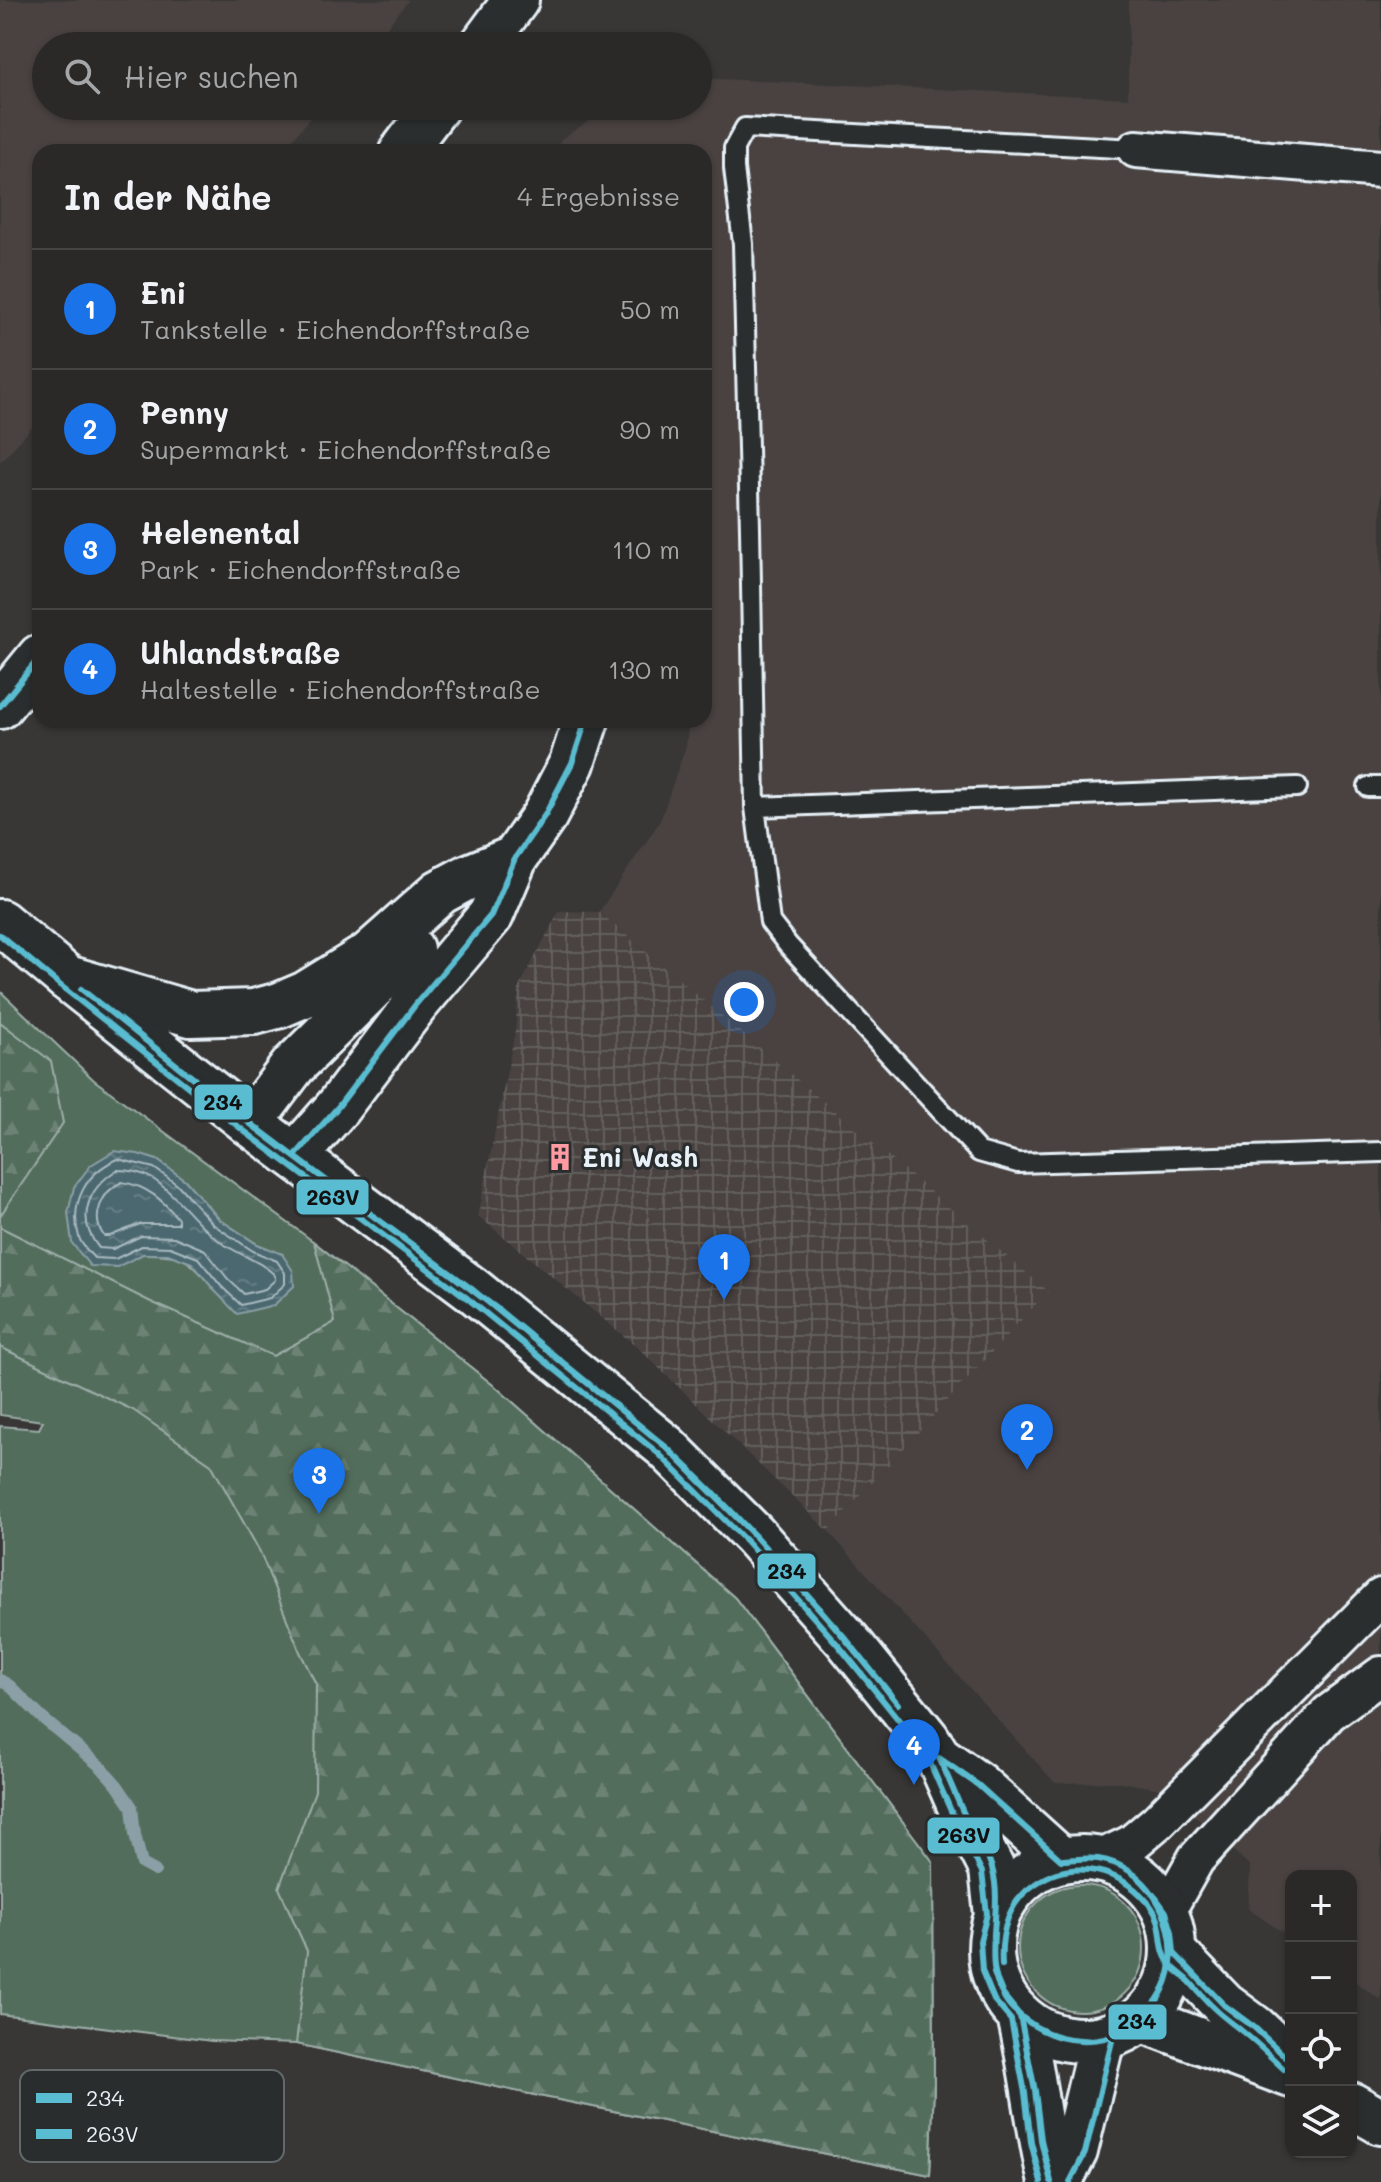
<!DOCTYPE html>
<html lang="de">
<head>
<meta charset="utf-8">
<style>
  :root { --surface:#2a2928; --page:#363534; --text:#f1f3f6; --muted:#a5a6a8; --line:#464545; --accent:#1a73e8 }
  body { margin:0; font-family:Mali,sans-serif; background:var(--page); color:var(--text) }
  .controls { position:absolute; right:24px; bottom:24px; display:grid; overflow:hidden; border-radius:16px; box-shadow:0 2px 6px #0004 }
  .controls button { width:72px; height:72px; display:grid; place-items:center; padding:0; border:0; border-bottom:2px solid var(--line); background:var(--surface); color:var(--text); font:40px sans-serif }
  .you { position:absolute; left:744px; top:1002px; width:28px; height:28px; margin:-20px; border:6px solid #fff; border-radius:50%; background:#1a73e8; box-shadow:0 0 0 12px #1a73e833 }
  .badge { display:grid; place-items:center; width:52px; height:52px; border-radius:50%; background:var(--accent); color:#fff; font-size:26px; font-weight:700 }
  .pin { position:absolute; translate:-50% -66px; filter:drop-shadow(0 2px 4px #0008) }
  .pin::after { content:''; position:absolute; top:42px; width:28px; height:24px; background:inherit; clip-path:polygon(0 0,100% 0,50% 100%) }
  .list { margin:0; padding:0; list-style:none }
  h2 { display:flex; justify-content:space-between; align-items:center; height:104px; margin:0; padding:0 32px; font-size:34px }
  h2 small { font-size:26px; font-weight:400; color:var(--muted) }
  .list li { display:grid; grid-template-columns:52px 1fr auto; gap:24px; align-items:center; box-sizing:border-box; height:120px; padding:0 32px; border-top:2px solid var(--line) }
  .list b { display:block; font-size:30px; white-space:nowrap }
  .list p { margin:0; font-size:26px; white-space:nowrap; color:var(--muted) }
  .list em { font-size:26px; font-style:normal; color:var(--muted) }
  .icon { flex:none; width:44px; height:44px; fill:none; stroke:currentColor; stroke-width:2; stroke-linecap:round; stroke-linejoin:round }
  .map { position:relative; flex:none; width:1381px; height:2182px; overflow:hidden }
  .search { position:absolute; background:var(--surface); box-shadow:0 2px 6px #0004; left:32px; top:32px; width:680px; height:88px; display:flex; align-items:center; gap:20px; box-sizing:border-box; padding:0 28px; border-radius:44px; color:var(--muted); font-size:30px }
  .panel { position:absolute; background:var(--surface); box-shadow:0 2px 6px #0004; left:32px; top:144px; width:680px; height:584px; border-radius:24px }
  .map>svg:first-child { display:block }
  .built { fill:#484240 }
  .industrial { fill:url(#industrial-grid) }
  .green { fill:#536d5c; stroke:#9eafaa; stroke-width:2; fill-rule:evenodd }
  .forest { fill:url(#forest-firs); stroke:#9eafaa; stroke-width:2 }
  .water { fill:url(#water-ripples); stroke:#8a9fa6; stroke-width:2 }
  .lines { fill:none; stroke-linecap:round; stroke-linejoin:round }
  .shore { stroke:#aabac2; stroke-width:2 }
  .stream { stroke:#8a9fa6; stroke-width:12 }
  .lane-casing { stroke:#e8f1f8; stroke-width:24 }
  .street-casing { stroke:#e8f1f8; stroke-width:42 }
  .secondary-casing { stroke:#e8f1f8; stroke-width:50 }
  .primary-casing { stroke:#e8f1f8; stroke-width:50 }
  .lane { stroke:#2a2d2e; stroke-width:18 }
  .street { stroke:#2a2d2e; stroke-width:36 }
  .secondary { stroke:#2a2d2e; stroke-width:44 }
  .primary { stroke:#2a2d2e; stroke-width:44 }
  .bus-1-casing { stroke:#2a2d2e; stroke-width:12 }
  .bus-2-casing { stroke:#2a2d2e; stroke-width:12 }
  .bus-1 { stroke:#5abcd0; stroke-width:6 }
  .bus-2 { stroke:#5abcd0; stroke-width:6 }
  .labels { text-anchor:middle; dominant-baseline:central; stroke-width:6; stroke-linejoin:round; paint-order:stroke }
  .poi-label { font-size:26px; font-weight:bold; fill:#e8f1f8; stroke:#2a2d2e; text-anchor:start }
  .key { fill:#2a2d2e; stroke:#63686b; stroke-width:2 }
  .key-label { font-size:22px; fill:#e8f1f8 }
  .line-badge { stroke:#2a2d2e; stroke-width:3 }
  .pale-badge-label { font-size:22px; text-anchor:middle; font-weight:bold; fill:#111 }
</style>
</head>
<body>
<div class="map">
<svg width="1381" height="2182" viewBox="0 0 1381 2182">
  <defs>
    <pattern id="industrial-grid" width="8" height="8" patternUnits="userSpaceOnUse" patternTransform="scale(2)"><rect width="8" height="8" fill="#484240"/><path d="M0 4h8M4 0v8" fill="none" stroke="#625e5c"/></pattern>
    <pattern id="forest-firs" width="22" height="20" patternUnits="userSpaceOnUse" patternTransform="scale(2)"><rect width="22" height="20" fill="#536d5c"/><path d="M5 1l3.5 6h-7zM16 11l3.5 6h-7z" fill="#6c8274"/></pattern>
    <pattern id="water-ripples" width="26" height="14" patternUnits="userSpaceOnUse" patternTransform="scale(2)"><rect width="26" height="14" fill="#4c6870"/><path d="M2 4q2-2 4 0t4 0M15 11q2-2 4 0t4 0" fill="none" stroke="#667e85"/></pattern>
  </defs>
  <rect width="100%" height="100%" fill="#383736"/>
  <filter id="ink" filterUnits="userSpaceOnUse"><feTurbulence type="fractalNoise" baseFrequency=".0125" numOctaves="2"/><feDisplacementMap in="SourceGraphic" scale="16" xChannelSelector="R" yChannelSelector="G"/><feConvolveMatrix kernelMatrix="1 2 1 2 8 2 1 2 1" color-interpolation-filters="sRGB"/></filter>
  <g filter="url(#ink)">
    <path class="built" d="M0,0H409L371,46H46V106H320L282,152H40V419L0,462Z
      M1129,0H1381V2000L1351,1979V1876H1291V1938L1248,1909L1250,1866L1166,1790L1120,1782L1055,1783L828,1531L1047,1291L599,912L660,821L686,746L689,720H704V152H555L561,139L612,106H698V78L1128,98Z"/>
    <path class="industrial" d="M559,911L599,912L1048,1291L828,1531L636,1346L478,1216L515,1031L519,987Z"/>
    <path class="green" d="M0,991L94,1080L314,1242L498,1389L735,1598L933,1862L934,2087L930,2175L539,2096L296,2044L212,2041L0,2014V1426L39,1429L43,1421L0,1415ZM157,1160L185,1180L219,1219L257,1244L282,1254L215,1291C189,1259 186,1254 143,1254Z
      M1018 1948a63 63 0 1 1 126 0a63 63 0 1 1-126 0Z"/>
    <path class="forest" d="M0,1022L51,1061L63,1123L0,1216Z
      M0,1227L151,1302L273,1356L335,1322L314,1242L498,1389L735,1598L933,1862L934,2087L930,2175L539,2096L296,2044L307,1951L279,1888L315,1791L316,1684L300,1652L260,1552L211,1464L133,1410L0,1347Z"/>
    <path class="water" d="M114,1151L138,1154L157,1160L185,1180L219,1219L257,1244L282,1254L293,1271L294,1286L274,1305L237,1314L215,1291L192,1263L168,1254H143L117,1267L90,1266L72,1243L68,1213L74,1187L91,1165Z"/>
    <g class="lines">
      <path class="shore" d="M118,1159L154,1168L179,1186L214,1225L253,1251L277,1261L285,1273V1284L270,1298L241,1305L221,1286L198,1258L170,1247L142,1246L115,1259L94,1258C89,1252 81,1245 79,1237C69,1203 86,1172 118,1159Z
        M117,1170C129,1170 143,1173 153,1179C180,1197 196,1225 222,1243C236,1253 268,1265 275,1276V1280L265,1289L244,1294L228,1279L205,1250L174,1237L141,1236L113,1249L99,1248C75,1219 88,1188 117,1170Z
        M122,1182C147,1186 163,1200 178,1219V1224H140L110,1236H104C90,1217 102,1191 122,1182Z"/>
      <path class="stream" d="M0,1680L10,1686L41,1717L101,1767L117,1785L132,1807L135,1834L142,1864L155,1871"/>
      <g class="lane-casing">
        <path id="lane" d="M1136,149L745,128L734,148V168L743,244L750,529L755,807L770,922L788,945L979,1152L1018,1163L1381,1152
          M1368,787H1381
          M755,807L1297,787"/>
      </g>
      <g class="street-casing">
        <path id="street" d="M1136,149L1381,169
          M1099,1859L1131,1844L1157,1822L1381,1597
          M1166,1912L1196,1859L1329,1713L1381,1675"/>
      </g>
      <g class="secondary-casing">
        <path id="secondary" d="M0,922L67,978L250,1123L473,1290L666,1447L754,1535L847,1640L927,1739L939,1758L960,1806L992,1869L997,1915
          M941,1759L978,1785L1061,1860
          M991 1949a91 91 0 1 1 182 0a91 91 0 1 1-182 0Z
          M1174,1953L1224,2005L1255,2028L1291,2062
          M1020,2016C1033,2071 1038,2127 1051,2182
          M1141,2019L1291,2075
          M1351,2105L1381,2122
          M1059,2182L1075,2151L1102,2039"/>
      </g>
      <g class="primary-casing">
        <path id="primary" d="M482,46L516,0
          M402,152L437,106
          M0,706L40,657
          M67,978L191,1014L254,1012L280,1005L306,994L369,955L440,892L466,878L515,858
          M250,1123L293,1066L411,949
          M295,1156L338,1107L416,1004L491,915L515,858L545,815L572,763L586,720"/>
      </g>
      <use href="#lane" class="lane"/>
      <use href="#street" class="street"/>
      <use href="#secondary" class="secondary"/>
      <use href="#primary" class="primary"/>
      <g class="bus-1-casing">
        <path id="bus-1" d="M0,706L40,657
          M81,989L250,1123L368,1212
          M81,989L248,1122L368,1212
          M295,1156L338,1107L416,1004L491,915L515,858L545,815L572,763L586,720
          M368,1212L500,1311L666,1447
          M368,1212L473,1290L666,1447
          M666,1447C751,1526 826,1613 898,1704
          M666,1447L754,1535L847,1640L898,1704
          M939,1758L978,1785L1061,1860C1073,1860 1086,1857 1098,1859C1146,1866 1176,1917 1171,1963C1168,1990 1152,2012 1130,2027C1110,2041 1082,2043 1060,2037C1042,2032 1026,2022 1013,2009C975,1968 1006,1915 992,1868C986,1848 973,1832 964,1814C955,1795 948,1776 939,1758Z
          M1156,1898L1166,1912L1172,1932L1174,1953L1224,2005L1255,2028L1291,2062
          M994,1973L1003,1995L1020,2016L1035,2091L1041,2140L1051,2182"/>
      </g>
      <g class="bus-2-casing">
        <path id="bus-2" d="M0,935L61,986L244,1131L467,1298L659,1454L747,1542L839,1646L919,1745L930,1763L951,1811L982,1872L987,1914L980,1941L982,1971L994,2000L1011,2020L1025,2093L1031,2142L1041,2182
          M1002,1965C1000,1933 1007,1903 1035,1884C1068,1860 1112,1867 1141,1895C1148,1902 1155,1910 1158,1920C1163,1936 1159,1953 1172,1966C1177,1972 1184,1976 1190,1982C1198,1991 1206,2001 1215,2009C1224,2018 1234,2024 1243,2032C1258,2044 1271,2057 1284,2069
          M1070,2182L1085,2153L1112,2041"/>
      </g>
      <use href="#bus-1" class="bus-1"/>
      <use href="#bus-2" class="bus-2"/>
    </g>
  </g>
  <defs>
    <g id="building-bare" transform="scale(2.16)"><path d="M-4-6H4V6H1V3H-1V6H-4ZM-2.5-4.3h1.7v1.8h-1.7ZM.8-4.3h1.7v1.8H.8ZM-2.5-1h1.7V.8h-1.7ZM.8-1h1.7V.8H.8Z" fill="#ff9aa2" stroke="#2a2d2e" stroke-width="2.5" paint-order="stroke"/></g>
  </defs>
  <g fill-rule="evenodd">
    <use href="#building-bare" x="560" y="1157"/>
  </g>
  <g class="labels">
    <g class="poi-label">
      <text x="582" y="1157">Eni Wash</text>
    </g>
  </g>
  <rect x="20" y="2070" width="264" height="92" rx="12" class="key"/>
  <rect x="36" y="2093" width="36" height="10" fill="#5abcd0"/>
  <rect x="36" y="2129" width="36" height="10" fill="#5abcd0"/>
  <g class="key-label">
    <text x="86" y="2106">234</text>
    <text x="86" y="2142">263V</text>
  </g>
  <g class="line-badge">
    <rect x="193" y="1083" width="61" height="38" rx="8" fill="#5abcd0"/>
    <rect x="295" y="1178" width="75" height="38" rx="8" fill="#5abcd0"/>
    <rect x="756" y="1552" width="61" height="38" rx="8" fill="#5abcd0"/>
    <rect x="926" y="1816" width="75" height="39" rx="8" fill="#5abcd0"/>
    <rect x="1107" y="2003" width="61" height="38" rx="8" fill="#5abcd0"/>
  </g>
  <g class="pale-badge-label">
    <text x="223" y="1110">234</text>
    <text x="333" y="1205">263V</text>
    <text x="787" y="1579">234</text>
    <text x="964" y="1843">263V</text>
    <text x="1137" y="2029">234</text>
  </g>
</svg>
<div class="controls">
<button>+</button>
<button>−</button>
<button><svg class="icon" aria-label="locate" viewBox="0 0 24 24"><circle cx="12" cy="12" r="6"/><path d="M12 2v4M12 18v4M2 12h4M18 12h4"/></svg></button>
<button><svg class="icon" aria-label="layers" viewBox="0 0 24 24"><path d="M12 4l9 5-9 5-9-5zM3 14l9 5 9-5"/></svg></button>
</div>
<div class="you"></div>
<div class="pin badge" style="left:724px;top:1300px">1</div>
<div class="pin badge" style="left:1027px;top:1470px">2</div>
<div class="pin badge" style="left:319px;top:1514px">3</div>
<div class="pin badge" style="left:914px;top:1785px">4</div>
<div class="search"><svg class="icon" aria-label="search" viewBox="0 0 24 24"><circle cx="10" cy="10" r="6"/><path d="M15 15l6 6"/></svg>Hier suchen</div>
<section class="panel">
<h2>In der Nähe<small>4 Ergebnisse</small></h2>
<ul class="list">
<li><span class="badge">1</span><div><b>Eni</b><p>Tankstelle · Eichendorffstraße</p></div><em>50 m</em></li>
<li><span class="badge">2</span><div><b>Penny</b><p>Supermarkt · Eichendorffstraße</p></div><em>90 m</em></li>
<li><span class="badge">3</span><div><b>Helenental</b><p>Park · Eichendorffstraße</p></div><em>110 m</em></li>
<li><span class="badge">4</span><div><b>Uhlandstraße</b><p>Haltestelle · Eichendorffstraße</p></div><em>130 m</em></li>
</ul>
</section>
</div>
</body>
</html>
